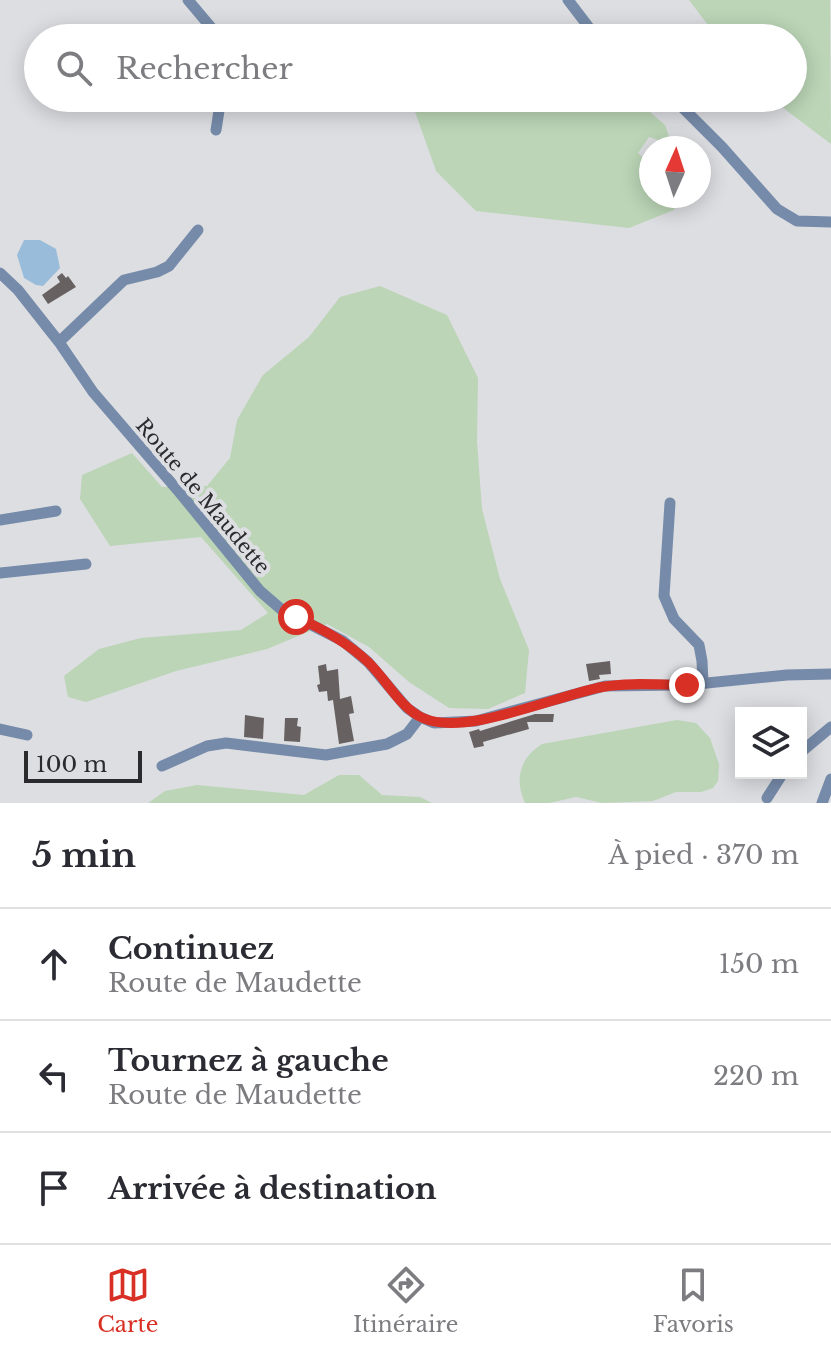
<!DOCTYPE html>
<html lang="fr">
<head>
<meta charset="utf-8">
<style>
  :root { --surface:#fff; --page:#f2f2f3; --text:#2b2b33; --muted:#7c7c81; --line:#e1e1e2; --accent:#d93025 }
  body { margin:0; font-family:"Libre Baskerville",serif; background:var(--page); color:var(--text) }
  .controls { position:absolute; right:24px; bottom:24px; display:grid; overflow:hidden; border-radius:0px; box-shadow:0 4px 20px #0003 }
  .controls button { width:72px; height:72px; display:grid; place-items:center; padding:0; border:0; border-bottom:2px solid var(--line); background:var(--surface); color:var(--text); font:40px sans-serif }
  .compass { position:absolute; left:639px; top:136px; width:72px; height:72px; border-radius:50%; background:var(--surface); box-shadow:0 4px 20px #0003; rotate:3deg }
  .scale { position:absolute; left:24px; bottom:20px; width:118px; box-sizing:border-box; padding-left:8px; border:4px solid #2b2b2d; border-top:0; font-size:22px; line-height:28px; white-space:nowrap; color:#2b2b2d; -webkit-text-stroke:6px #dddee2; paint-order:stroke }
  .stop { position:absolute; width:24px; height:24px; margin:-18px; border:6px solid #d93025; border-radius:50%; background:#fff }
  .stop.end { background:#d93025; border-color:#fff; box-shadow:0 2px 8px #0008 }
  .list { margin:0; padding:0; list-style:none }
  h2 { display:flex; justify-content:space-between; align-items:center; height:104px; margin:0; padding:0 32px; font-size:34px }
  h2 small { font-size:26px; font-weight:400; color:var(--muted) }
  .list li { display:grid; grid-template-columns:52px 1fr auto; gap:24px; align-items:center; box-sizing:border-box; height:112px; padding:0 32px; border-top:2px solid var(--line) }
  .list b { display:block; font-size:30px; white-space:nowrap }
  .list p { margin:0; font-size:26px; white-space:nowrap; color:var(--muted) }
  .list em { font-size:26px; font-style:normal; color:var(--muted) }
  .icon { flex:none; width:44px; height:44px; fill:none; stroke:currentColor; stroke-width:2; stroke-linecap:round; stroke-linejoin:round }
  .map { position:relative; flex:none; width:831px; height:803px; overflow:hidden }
  .search { position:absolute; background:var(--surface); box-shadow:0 4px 20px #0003; left:24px; right:24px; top:24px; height:88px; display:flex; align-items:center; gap:20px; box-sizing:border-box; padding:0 28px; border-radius:44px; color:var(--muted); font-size:30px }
  .sheet { height:440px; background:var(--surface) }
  nav { display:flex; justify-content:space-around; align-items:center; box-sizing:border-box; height:112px; border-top:2px solid var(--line); background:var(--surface); font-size:22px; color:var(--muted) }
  nav a { display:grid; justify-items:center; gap:4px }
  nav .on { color:var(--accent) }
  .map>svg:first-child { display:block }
  .green { fill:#bbd5b6 }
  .water { fill:#98bcd9 }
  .building { fill:#676261 }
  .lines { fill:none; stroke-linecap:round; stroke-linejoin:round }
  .minor { stroke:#768ba9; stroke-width:11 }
  .route { stroke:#d93025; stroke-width:10 }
  .labels { text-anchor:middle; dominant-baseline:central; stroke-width:8; stroke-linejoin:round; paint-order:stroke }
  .street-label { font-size:20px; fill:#2b2b2d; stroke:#dddee2 }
</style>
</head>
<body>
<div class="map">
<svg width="831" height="803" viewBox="0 0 831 803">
  <rect width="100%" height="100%" fill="#dddee2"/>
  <path class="green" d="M689,0H830L831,144L770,98H793V38H718Z
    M417,98L636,100L665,125L673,148H664L658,140L649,137L638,153L651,165V196H678L674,210L629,228L476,211L436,171L413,106Z
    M380,286L447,315L478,378L477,441L482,509L500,579L529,650L525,693L488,709L449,708L409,682L369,647L327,624L267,649L176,671L86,702L68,697L64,676L99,649L141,638L241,630L268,613L201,537L110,546L80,499L82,475L132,453L162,487L207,486L230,458L237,420L263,375L309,337L340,297Z
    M677,720L696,723L710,738L719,764L718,781L713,788L701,792H676L653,801L602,803L576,797L549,803H525C514,779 520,758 542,744Z
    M339,775H359L382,795L420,797L432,803H148L165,791L197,785L304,795Z"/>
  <path class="water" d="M24,240H40L56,249L60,268L43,286L36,285L24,278L17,255Z"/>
  <path class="building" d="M62,273L66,278L68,276L76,287L48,304L42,295L60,282L57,277Z
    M610,661L611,674L599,675L600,679L589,681L586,664Z
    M326,664L327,671L338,669L340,699L351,696L354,713L349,714L354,741L339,744L333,700L328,701L327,691L319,692L317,685L320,684L318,666Z
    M535,714H554L553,722H527L529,729L483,742L484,746L474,748L469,732L479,729L480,731Z
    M245,715L264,718L263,739L244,737Z
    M285,718H298L297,726L301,727L300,742L284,741Z"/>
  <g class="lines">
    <path class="minor" d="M188,0L220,38
      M568,0L597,38
      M673,98L722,147L777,209L797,221L831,222
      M216,130L221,98
      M0,273L18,290L59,342L93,392L180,493L260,591L282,610L343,641L368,662L407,708L420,717L434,723L476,721L605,686L687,685L787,675L831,674
      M59,342L124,280L157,272L169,266L198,230
      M670,503L664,596L674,619L699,645L702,661L703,683
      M0,520L56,511
      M0,573L86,564
      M0,729L27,735
      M801,752L831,727
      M162,766L207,746L226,743L326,755L387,744L407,734L420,717
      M767,798L783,773
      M822,803L831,779"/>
  </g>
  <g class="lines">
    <path class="route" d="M296,617C323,629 347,642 368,662C387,680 400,708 423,718C465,737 555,696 602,687C629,682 660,685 687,685"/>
  </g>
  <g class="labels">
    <g class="street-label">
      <text transform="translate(203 496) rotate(50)">Route de Maudette</text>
    </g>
  </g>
</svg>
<div class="controls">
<button><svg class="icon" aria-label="layers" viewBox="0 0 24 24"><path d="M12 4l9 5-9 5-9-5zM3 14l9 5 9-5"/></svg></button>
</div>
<svg class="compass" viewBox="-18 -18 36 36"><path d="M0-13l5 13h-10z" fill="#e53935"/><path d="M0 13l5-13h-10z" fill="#7c7c81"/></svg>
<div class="scale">100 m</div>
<div class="stop" style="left:296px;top:617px"></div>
<div class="stop end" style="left:687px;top:685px"></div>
<div class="search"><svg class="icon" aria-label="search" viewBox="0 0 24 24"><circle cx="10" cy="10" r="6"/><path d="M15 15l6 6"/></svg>Rechercher</div>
</div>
<section class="sheet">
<h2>5 min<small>À pied · 370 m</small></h2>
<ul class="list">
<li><svg class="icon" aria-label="ahead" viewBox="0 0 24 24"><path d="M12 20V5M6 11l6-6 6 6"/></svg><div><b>Continuez</b><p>Route de Maudette</p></div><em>150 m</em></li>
<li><svg class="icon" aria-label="left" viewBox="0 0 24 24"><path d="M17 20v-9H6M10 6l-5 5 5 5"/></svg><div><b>Tournez à gauche</b><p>Route de Maudette</p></div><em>220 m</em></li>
<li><svg class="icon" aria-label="arrive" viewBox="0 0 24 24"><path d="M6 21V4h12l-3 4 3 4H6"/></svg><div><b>Arrivée à destination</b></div></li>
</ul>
</section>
<nav>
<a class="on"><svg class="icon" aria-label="map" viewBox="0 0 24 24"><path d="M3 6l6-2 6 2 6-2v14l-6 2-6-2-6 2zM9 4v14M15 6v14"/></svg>Carte</a>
<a><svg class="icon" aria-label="directions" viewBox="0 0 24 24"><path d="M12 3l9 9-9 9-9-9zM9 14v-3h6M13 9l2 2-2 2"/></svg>Itinéraire</a>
<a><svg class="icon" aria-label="saved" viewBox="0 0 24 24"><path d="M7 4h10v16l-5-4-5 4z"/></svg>Favoris</a>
</nav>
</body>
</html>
